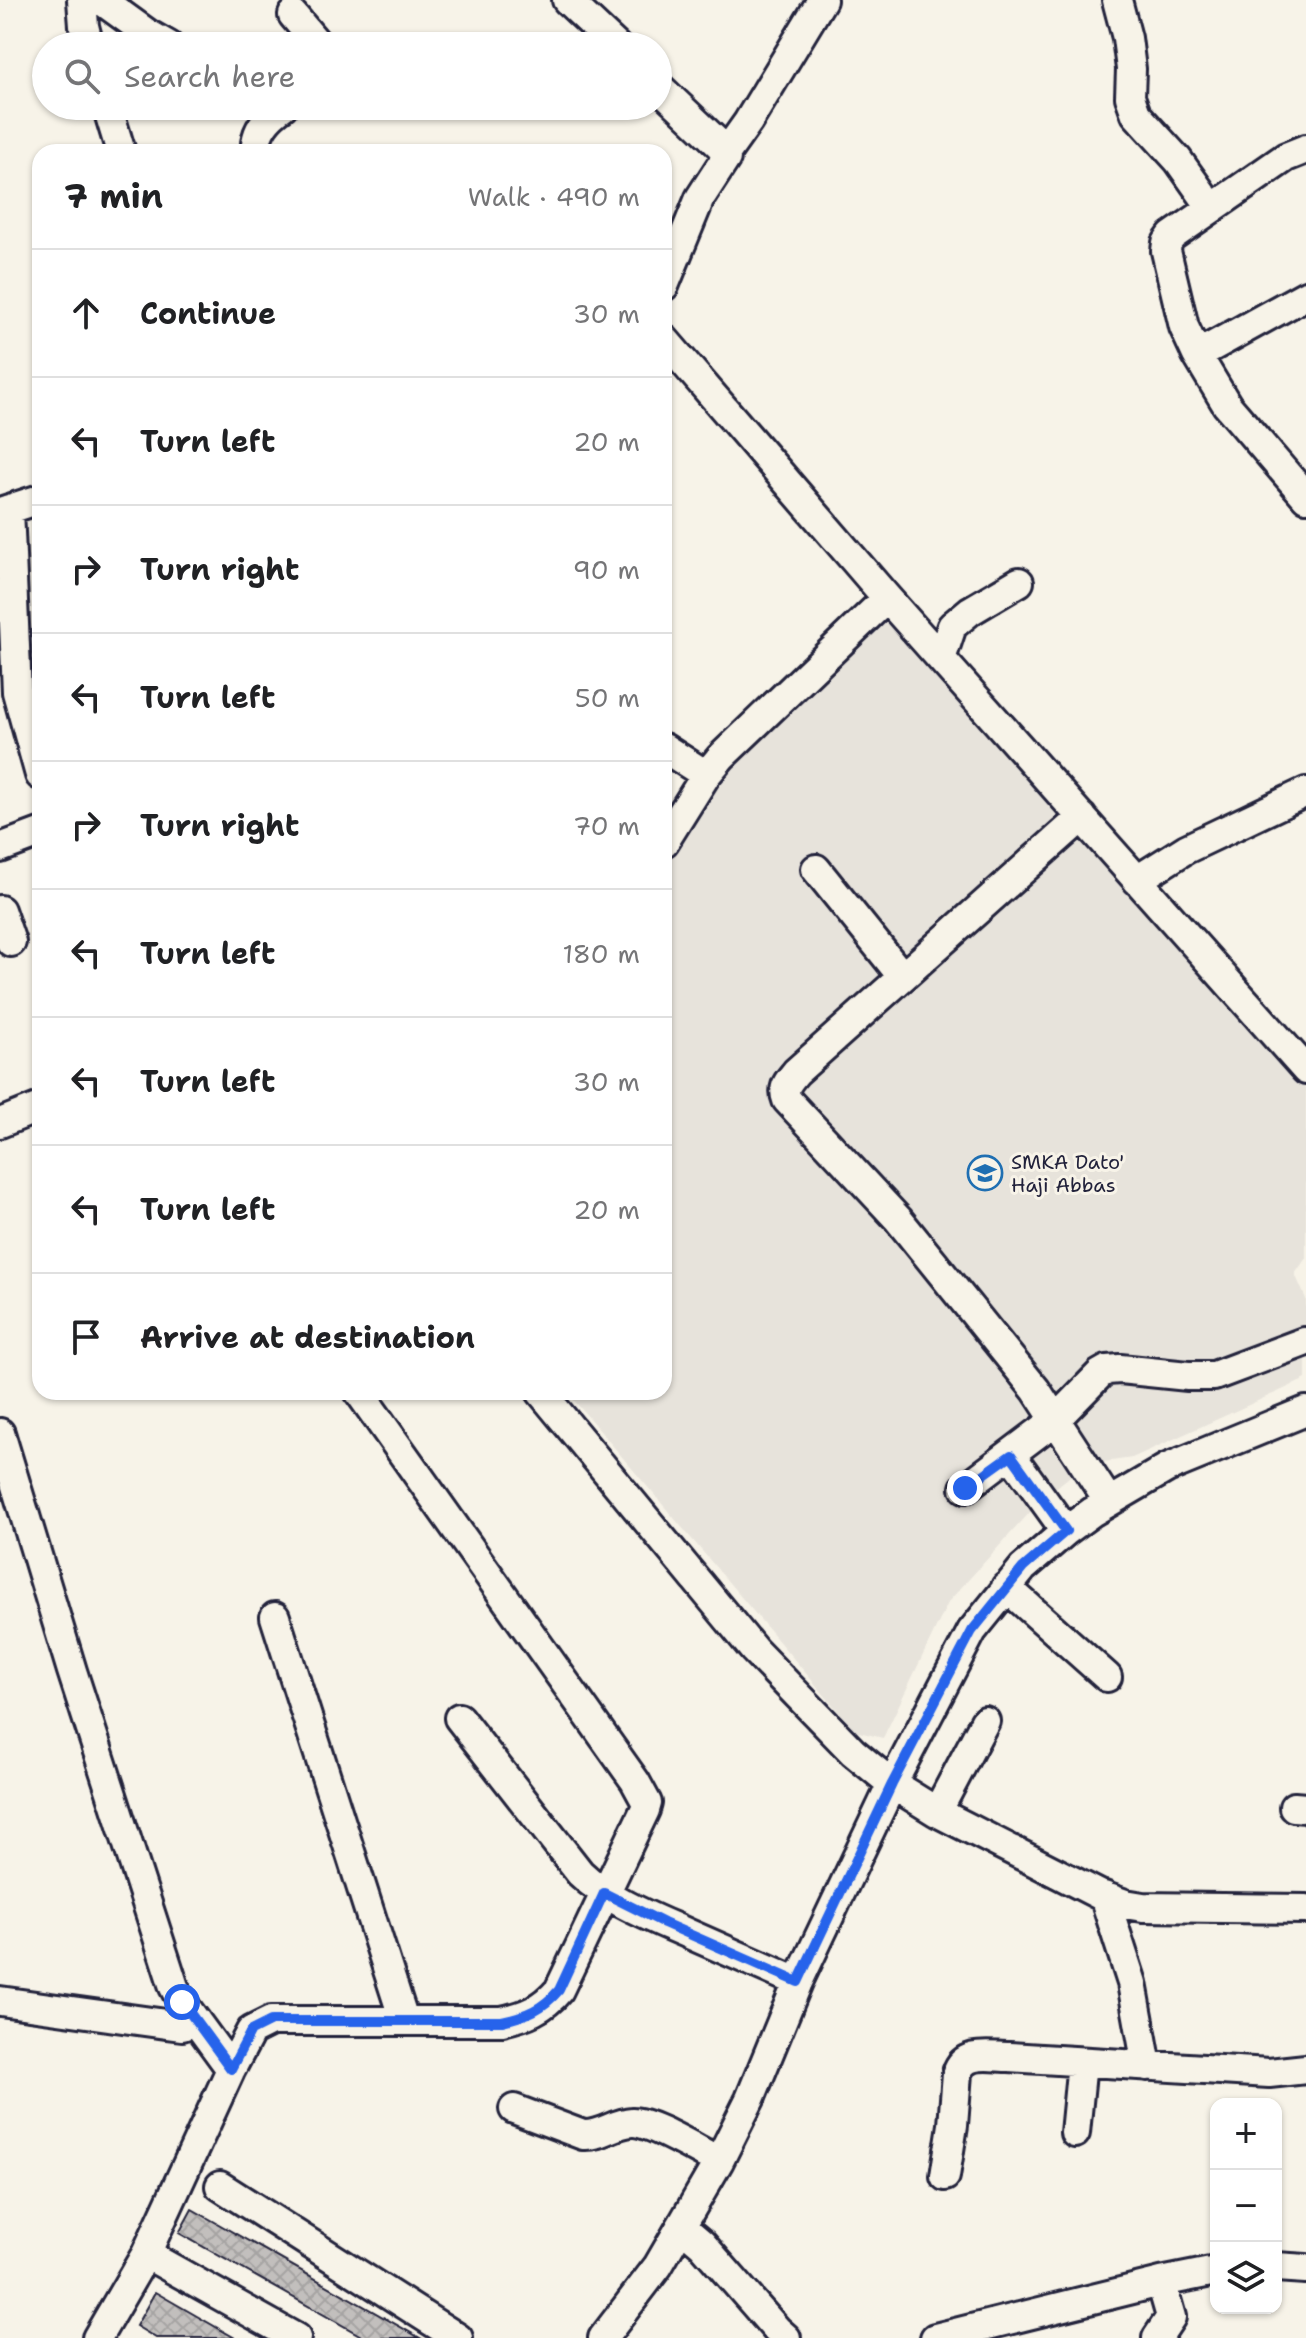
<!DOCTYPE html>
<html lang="en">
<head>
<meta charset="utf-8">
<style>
  :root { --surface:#fff; --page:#f6f6f6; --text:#202124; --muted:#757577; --line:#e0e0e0 }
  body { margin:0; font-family:"Shantell Sans",sans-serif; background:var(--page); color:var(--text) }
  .controls { position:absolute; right:24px; bottom:24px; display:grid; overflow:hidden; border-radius:16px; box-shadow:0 2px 6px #0004 }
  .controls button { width:72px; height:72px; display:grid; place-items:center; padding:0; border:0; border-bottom:2px solid var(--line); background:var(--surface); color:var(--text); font:40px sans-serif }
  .stop { position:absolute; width:24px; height:24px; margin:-18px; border:6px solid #2563eb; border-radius:50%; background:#fff }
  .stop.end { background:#2563eb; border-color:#fff; box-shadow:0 2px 8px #0008 }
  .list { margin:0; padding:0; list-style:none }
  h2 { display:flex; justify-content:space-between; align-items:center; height:104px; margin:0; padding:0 32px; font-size:34px }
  h2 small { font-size:26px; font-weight:400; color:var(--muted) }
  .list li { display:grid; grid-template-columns:52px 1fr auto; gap:24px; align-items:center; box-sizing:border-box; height:128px; padding:0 32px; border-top:2px solid var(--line) }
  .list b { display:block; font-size:30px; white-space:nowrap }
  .list em { font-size:26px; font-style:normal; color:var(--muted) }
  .icon { flex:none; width:44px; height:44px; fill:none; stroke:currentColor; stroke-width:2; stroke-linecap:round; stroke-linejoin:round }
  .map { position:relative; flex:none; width:1306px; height:2338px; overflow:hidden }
  .search { position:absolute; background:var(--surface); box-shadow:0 2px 6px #0004; left:32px; top:32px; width:640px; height:88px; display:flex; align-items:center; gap:20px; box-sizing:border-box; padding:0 28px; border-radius:44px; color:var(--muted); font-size:30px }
  .panel { position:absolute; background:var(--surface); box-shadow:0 2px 6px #0004; left:32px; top:144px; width:640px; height:1256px; border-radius:24px }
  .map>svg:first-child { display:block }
  .built { fill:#e7e3db }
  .building { fill:url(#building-cross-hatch); stroke:#22223b; stroke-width:2 }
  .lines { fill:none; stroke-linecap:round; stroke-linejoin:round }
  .minor-casing { stroke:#22223b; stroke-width:34 }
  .minor { stroke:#f7f3e8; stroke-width:28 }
  .route { stroke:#2563eb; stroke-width:10 }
  .labels { text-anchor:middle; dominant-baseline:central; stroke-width:6; stroke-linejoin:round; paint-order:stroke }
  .poi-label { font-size:20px; fill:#22223b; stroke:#f7f3e8; text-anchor:start }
</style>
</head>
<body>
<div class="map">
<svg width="1306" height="2338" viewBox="0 0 1306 2338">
  <defs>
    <pattern id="building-cross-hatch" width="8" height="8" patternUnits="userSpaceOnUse" patternTransform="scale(2)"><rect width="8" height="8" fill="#c2bfbd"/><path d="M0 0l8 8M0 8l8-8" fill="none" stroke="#a6a4a3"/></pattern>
  </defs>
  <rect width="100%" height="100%" fill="#f7f3e8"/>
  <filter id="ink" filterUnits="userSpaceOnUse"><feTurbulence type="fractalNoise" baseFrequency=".0125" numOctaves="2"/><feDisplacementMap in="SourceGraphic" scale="16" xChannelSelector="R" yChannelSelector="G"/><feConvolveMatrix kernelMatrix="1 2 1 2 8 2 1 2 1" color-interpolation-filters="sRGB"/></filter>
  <g filter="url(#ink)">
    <path class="built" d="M885,615L1306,1089V1258L1295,1274L1306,1299V1379L1132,1458L1084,1465L1043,1498L949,1601L883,1738L855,1731L567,1392H664V855L719,766Z"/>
    <path class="building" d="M192,2209L420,2338H365L179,2233Z
      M155,2292L235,2338H156L136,2326Z"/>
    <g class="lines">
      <g class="minor-casing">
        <path id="minor" d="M82,0L84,26L89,46
          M101,0L148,34L169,46
          M567,0L616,46
          M1117,0L1127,38L1131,69L1130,97L1136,114L1178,160L1212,208
          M293,15L319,46
          M658,86L721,146L726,153V158L700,198L664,286
          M107,106L121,152
          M1306,149L1286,157L1172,236L1167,243L1166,251L1184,327L1197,355L1306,295
          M256,152C254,132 267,117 283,106
          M726,153L748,122L822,0
          M664,339L887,598L1306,1070
          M1197,355L1227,405L1306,497
          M9,509L17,692L40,775
          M0,512L40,499
          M941,659L952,626L970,611L1019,582
          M664,748L706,775
          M1082,817L796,1072C788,1082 782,1087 787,1100L898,1219L1036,1390L1109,1502
          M664,842L706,775L721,757L887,598
          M0,848L40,833
          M816,869L902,976
          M1137,880L1186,849L1306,792
          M0,910L11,942
          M0,1123L40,1107
          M541,1392L754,1650L853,1752L892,1784L937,1812L1100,1895L1125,1904L1143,1907L1306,1909
          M0,1433L72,1671L174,1987L182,2002L231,2069
          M1011,1455L1066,1531
          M965,1488L1054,1421L1100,1374L1107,1370L1120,1369L1188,1376H1214L1304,1342
          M1006,1587L1107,1677
          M275,1617L404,2020
          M459,1718L580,1873C610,1902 651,1917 689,1934C725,1950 762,1966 798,1982
          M1294,1807L1306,1808
          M937,1812L985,1721
          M1104,1896L1132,1983L1147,2066
          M0,2001L166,2024L182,2026L196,2021
          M514,2109L583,2135C601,2136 614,2123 632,2122C650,2121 700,2152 719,2161
          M1075,2133L1082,2062
          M945,2176L953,2125L957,2073C964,2050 990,2057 1009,2057L1269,2073L1306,2069
          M220,2186L458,2338
          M682,2227L702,2244L777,2330L786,2338
          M146,2254L296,2338
          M1276,2267L1306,2269
          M97,2338L146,2254L231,2069L251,2031L271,2021H502C526,2016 543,2009 559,1990L645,1810L647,1803L635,1781L359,1392
          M603,2338L658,2266L719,2161L750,2099L798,1982L892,1784L972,1631L1023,1568L1066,1531L1092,1512L1167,1468L1306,1411
          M935,2338L1161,2282L1216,2271
          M1157,2338L1171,2317L1161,2282"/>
      </g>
      <use href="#minor" class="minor"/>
    </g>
  </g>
  <g class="lines" filter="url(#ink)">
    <path class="route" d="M182,2002L231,2069L251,2031L271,2021H502C526,2016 543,2009 559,1990L604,1893L664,1923L798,1982L892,1784L972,1631L1023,1568L1066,1531L1011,1455L965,1488"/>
  </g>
  <defs>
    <g id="school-ring" transform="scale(1.8)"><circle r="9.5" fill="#f7f3e8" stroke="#1f6fb2" stroke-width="1.5"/><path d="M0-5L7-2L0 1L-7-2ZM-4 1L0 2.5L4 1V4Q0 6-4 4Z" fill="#1f6fb2"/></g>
  </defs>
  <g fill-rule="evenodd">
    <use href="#school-ring" x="985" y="1173"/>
  </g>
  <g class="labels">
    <g class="poi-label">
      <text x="1011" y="1162">SMKA Dato'<tspan x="1011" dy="23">Haji Abbas</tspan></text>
    </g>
  </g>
</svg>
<div class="controls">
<button>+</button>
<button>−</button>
<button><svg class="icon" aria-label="layers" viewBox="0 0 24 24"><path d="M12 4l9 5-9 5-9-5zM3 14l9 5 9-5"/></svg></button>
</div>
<div class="stop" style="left:182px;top:2002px"></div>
<div class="stop end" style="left:965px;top:1488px"></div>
<div class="search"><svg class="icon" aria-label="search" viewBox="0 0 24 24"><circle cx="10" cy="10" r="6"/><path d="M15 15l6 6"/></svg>Search here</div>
<section class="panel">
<h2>7 min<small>Walk · 490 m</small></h2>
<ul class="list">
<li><svg class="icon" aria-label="ahead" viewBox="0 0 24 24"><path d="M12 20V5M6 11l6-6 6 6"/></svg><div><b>Continue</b></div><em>30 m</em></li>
<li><svg class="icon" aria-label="left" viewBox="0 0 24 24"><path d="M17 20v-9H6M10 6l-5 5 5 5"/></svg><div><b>Turn left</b></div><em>20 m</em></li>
<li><svg class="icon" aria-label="right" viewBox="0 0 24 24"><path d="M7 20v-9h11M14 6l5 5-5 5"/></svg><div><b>Turn right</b></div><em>90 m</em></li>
<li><svg class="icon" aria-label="left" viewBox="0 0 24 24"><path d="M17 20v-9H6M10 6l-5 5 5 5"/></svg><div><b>Turn left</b></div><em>50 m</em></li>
<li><svg class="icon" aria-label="right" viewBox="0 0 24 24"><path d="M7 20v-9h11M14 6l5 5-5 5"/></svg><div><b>Turn right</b></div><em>70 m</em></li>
<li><svg class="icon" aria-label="left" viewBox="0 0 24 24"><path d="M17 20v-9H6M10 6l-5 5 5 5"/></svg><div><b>Turn left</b></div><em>180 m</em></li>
<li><svg class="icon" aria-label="left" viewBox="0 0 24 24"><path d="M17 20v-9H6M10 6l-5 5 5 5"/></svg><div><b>Turn left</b></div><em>30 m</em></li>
<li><svg class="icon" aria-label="left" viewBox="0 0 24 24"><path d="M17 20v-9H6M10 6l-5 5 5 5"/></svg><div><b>Turn left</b></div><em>20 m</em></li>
<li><svg class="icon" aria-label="arrive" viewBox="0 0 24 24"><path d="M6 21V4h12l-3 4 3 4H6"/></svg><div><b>Arrive at destination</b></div></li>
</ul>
</section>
</div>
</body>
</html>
